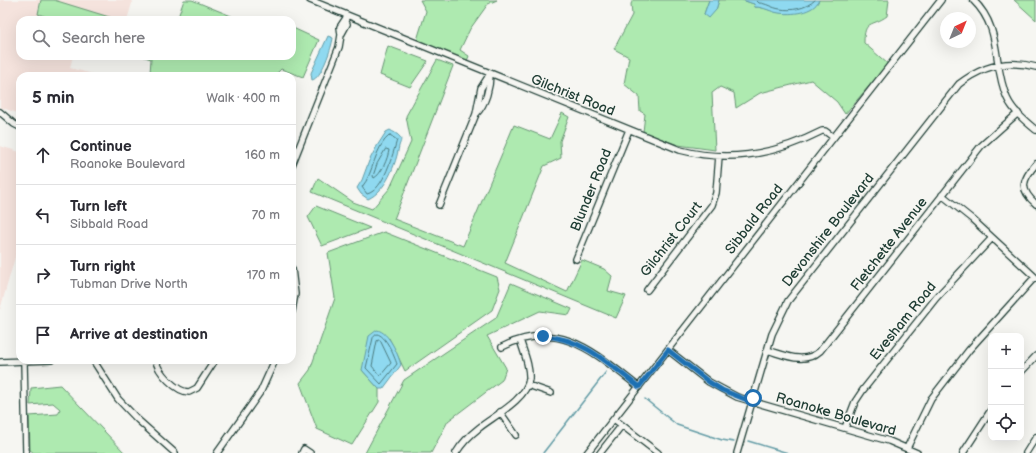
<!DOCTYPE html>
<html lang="en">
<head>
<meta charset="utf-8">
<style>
  :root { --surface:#fff; --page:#f2f2f3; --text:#2b2b33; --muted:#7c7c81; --line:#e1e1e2 }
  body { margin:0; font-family:"Balsamiq Sans",sans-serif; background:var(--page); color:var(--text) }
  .controls { position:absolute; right:12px; bottom:12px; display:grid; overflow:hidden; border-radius:8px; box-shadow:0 4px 16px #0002 }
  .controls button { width:36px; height:36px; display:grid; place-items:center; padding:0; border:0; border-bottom:1px solid var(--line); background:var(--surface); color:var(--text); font:20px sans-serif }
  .compass { position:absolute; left:940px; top:12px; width:36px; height:36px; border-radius:50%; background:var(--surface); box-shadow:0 4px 16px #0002; rotate:43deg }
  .stop { position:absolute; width:12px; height:12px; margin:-9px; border:3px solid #1f6fb2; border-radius:50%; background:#fff }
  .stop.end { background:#1f6fb2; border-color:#fff; box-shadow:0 1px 4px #0008 }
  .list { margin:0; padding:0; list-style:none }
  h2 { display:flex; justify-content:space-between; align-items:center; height:52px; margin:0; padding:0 16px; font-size:17px }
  h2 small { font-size:13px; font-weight:400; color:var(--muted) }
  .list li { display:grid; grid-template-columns:26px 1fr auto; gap:12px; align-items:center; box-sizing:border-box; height:60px; padding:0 16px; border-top:1px solid var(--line) }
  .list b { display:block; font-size:15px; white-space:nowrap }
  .list p { margin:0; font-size:13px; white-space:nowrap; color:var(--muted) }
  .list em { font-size:13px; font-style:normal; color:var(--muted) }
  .icon { flex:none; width:22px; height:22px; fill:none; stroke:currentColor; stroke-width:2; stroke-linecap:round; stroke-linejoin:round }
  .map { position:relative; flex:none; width:1036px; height:453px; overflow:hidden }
  .search { position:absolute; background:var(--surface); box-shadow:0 4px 16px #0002; left:16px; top:16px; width:280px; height:44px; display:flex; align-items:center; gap:10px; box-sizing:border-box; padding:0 14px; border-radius:12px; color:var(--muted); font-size:15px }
  .panel { position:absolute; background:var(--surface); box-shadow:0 4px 16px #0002; left:16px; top:72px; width:280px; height:292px; border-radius:12px }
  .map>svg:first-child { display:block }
  .built { fill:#f5e3dd }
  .green { fill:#aeeab0; stroke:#669472 }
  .water { fill:#8fd9f0; stroke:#629ba5 }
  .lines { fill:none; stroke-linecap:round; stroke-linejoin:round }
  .shore { stroke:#4c7b7f; stroke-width:1 }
  .stream { stroke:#629ba5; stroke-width:1.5 }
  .minor-casing { stroke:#1f3d34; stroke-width:8 }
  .minor { stroke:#f6f6f2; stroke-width:5.5 }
  .route { stroke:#1f6fb2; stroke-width:5 }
  .labels { text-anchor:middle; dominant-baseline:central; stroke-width:3; stroke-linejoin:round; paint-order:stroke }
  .street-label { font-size:14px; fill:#1f3d34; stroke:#f6f6f2 }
</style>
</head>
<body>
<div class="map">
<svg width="1036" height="453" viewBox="0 0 1036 453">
  <rect width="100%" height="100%" fill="#f6f6f2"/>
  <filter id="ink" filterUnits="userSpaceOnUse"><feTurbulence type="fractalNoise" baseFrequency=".025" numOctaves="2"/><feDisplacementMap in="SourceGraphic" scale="8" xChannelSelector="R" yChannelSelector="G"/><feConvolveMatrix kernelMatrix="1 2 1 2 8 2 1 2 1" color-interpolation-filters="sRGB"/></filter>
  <g filter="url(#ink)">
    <path class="built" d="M0,0H41L38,14L56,20H20V56H73L70,68L100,76H20V114L0,107Z
      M54,0H133L127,20H119Z
      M0,146L20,152V240L0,310Z"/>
    <path class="green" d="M41,0H54L119,20H56L38,14Z
      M184,0H192L241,20H177Z
      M420,0H497L488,4L470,29L460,50L469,56L467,61L417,40L426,11Z
      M633,0H709L704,14L716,10L719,0H742L754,4L755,7C764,7 768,10 776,12C787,15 814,12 819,0H889L887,16C872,27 864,19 864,43L888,64L845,114L837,102L811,80L760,93L736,108L734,93L720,87L712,93L715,150L678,145L643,132L645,114L640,111L639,96L624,84L629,57L614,49L632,15L631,4Z
      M1014,0H1036V20Z
      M293,28L319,40L303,77L281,69L274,76H146L150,73L151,59L142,56H292Z
      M388,46L428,61L410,87L380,75Z
      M437,60L453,66L394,219L463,246L514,125L550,139L562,113L569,117L560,141L561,158L544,166L505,263L567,292L582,260L604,269L612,276L608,291L626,296L616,318L312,192L318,178L353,202L372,209L390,188L411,142L406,116Z
      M316,206L370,228L322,246L308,217Z
      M384,232L497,277L500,289L492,310L405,371L389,338L362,370L379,389V402L352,445L317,429L300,383L310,370L335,298L328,253Z
      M511,283L572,309L569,315L540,311L487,336L506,368L502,380L448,421L431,453H365L404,380L496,318Z
      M60,385L125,453H34L30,450L29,416L58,414L60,409L53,403L30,405L31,388Z"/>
    <path class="water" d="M709,0H719L716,10L709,18L704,14Z
      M742,0H819C814,13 791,15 779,13C771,12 764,7 755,7L754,4Z
      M328,36L333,38C332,47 321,79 312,80L311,73Z
      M390,130C393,132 398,134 400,137C402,140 400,143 399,146C396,164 386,191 368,199L361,194L357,188L362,180L369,161L377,146L386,132Z
      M377,330C389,332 398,354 401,365L383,389H379L362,370L369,336Z"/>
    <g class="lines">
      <path class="shore" d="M756,0L759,3C766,3 772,8 780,9C791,11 806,9 815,0
        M390,135L397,140C393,153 384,190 367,194L362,187C374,173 374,147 390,135Z
        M386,149L389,150C388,158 381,175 374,178L373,176L377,164Z
        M377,334C386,335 394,356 397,364L381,384L366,368L373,338Z
        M380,340L391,363L380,376L372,366L377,341Z"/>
      <path class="stream" d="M645,399L677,425L722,440L734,442
        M748,441L788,453
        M543,453L606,372"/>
      <g class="minor-casing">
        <path id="minor" d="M310,0L680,150C729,163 777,154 822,131H825L833,137
          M973,0C1003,29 992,64 1007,98C1013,111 1025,121 1036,130
          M341,35L340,27L346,18
          M0,112L14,124L20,127
          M476,114C486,104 490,87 490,74
          M1036,164C1022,180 1019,189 1036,204
          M292,165L339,47L341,35L347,24L345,20
          M942,195L972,219L1036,278
          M439,205L476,114L481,88L490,74
          M576,259L629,130
          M292,269L295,294L292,311
          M647,290L712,205L716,193L719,156
          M502,347C560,318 595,353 639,387
          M668,350L709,382L737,397L889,441L917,453
          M767,350C785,355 804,365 820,351L981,146L1018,113
          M93,360L118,399L138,420L175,453
          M156,360C157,372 177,392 189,392L197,388L215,360
          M0,362L51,360
          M24,362L26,453
          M1021,372L1036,356
          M528,385L551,393
          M500,412L516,435
          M614,419L658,453
          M845,428L855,402L863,390L936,298L992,238
          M907,448L931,399L969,350L1035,277
          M217,453L261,391L275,360
          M302,453L304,449L310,453
          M456,453C462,443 470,435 479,428C494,416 527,399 529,379C530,366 524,353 520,340
          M587,453L941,0
          M600,453L622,425
          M737,453L772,334L788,301L959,84C982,66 1008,59 1036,67
          M963,453L991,410
          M1026,453L1036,437"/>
      </g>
      <use href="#minor" class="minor"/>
    </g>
  </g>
  <g class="lines" filter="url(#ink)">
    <path class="route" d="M543,336C583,338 609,364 639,387L668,350L709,382L722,390L752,402L753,398"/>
  </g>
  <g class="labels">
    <g class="street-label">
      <text transform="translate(573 95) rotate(22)">Gilchrist Road</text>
      <text transform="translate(591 190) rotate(-68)">Blunder Road</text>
      <text transform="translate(754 219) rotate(-52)">Sibbald Road</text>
      <text transform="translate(828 230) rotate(-52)">Devonshire Boulevard</text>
      <text transform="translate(671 239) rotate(-52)">Gilchrist Court</text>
      <text transform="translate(889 244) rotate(-52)">Fletchette Avenue</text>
      <text transform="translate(903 321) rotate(-51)">Evesham Road</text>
      <text transform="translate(836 414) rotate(16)">Roanoke Boulevard</text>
    </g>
  </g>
</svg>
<div class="controls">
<button>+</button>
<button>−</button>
<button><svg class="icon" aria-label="locate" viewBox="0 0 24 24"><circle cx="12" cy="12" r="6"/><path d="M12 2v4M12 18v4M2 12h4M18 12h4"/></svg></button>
</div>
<svg class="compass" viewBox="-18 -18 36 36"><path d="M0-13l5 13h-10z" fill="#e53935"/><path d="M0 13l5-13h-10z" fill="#7c7c81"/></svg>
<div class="stop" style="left:753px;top:398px"></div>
<div class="stop end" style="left:543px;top:336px"></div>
<div class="search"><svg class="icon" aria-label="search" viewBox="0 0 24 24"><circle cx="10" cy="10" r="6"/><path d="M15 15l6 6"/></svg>Search here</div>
<section class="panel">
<h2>5 min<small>Walk · 400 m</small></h2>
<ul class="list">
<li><svg class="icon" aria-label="ahead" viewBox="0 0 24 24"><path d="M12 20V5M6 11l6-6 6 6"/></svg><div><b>Continue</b><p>Roanoke Boulevard</p></div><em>160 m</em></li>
<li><svg class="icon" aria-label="left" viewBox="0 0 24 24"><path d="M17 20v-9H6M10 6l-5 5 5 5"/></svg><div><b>Turn left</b><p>Sibbald Road</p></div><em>70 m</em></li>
<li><svg class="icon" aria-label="right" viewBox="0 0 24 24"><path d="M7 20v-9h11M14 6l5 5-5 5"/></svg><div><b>Turn right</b><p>Tubman Drive North</p></div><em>170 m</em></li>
<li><svg class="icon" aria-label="arrive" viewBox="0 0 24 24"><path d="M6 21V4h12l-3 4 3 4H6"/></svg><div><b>Arrive at destination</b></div></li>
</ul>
</section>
</div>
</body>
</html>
